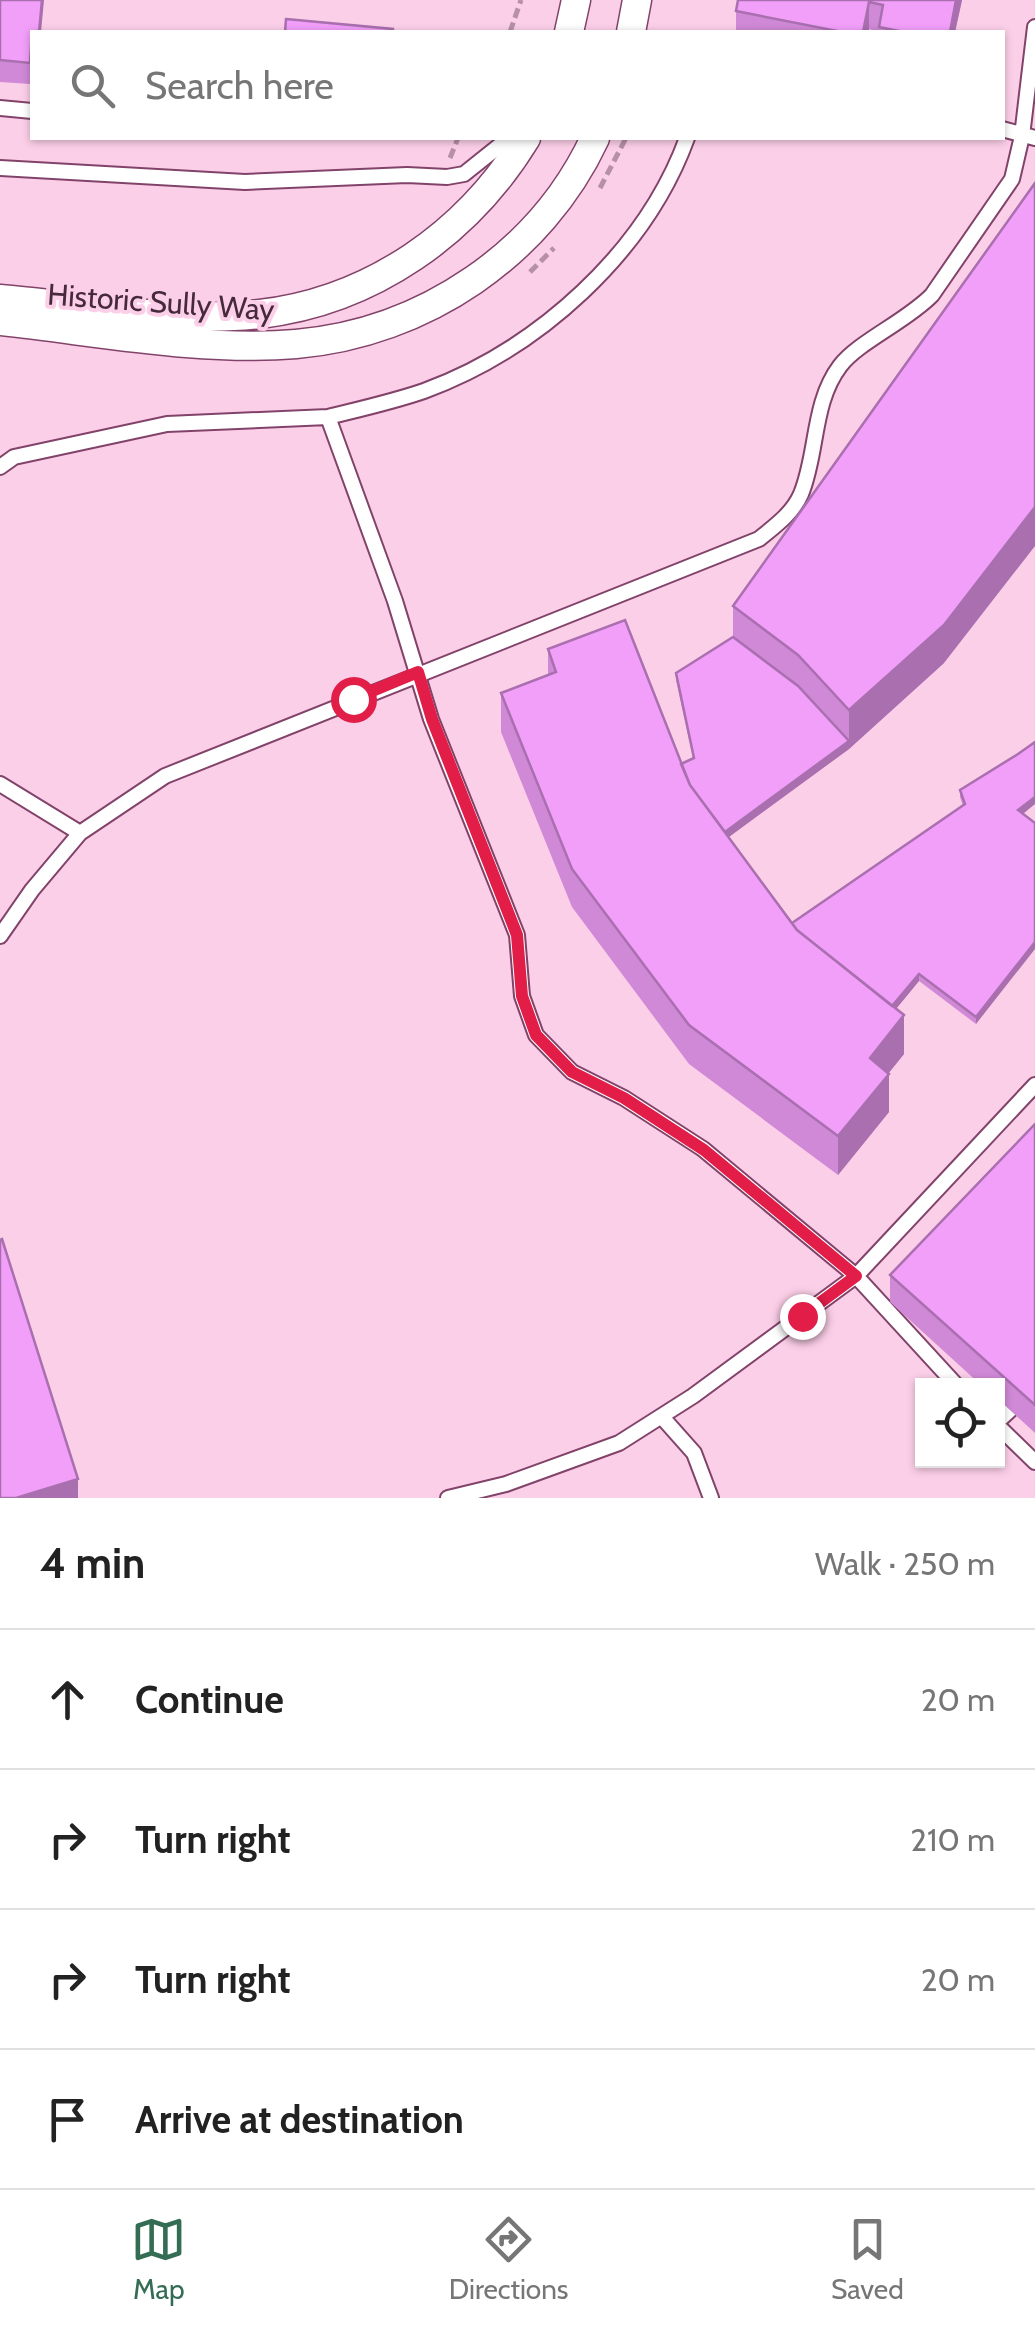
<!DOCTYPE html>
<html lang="en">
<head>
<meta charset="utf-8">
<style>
  :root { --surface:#fff; --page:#f2f2f2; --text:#222; --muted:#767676; --line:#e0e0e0; --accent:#346c54 }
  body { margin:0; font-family:Cabin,sans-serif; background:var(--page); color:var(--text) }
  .controls { position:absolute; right:30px; bottom:30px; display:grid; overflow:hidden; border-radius:0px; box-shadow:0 2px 8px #0004 }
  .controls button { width:90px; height:90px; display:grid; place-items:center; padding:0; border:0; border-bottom:2px solid var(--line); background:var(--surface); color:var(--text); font:50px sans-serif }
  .stop { position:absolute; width:30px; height:30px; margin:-22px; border:8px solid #e11d48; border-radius:50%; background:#fff }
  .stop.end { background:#e11d48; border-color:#fff; box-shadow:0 2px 10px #0008 }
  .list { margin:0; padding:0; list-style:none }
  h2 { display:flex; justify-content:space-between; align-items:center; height:130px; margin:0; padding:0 40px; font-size:42px }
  h2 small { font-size:32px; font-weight:400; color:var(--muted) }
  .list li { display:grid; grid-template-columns:65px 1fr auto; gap:30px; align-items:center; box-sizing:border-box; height:140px; padding:0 40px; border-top:2px solid var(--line) }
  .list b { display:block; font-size:38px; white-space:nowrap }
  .list em { font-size:32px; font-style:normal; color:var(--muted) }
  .icon { flex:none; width:55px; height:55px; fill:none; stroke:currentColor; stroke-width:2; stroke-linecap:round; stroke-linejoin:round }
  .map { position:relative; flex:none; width:1035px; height:1498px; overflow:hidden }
  .search { position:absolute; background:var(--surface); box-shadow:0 2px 8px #0004; left:30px; right:30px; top:30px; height:110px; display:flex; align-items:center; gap:25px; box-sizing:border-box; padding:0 35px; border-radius:0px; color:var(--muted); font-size:38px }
  .sheet { height:690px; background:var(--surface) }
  nav { display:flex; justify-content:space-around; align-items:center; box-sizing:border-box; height:140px; border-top:2px solid var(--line); background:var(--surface); font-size:28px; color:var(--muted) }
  nav a { display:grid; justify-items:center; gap:5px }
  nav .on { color:var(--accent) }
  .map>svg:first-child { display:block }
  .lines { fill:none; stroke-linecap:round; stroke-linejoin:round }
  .lane-casing { stroke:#82436a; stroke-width:18 }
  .street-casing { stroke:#82436a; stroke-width:31 }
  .path { stroke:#b690a6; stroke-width:5; stroke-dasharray:10 5; stroke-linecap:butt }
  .lane { stroke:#fff; stroke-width:14 }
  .street { stroke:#fff; stroke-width:28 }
  .wall { fill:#d089d7 }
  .shaded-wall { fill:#a96faf }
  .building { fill:#f29ffa; stroke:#a96faf; stroke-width:2.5 }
  .route { stroke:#e11d48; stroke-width:12 }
  .labels { text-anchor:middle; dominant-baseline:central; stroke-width:8; stroke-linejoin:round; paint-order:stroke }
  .street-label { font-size:30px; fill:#462a3b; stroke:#fccfe8 }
</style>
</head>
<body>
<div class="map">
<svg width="1035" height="1498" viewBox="0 0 1035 1498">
  <rect width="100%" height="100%" fill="#fccfe8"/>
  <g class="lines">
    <g class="lane-casing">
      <path id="lane" d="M0,108L32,111
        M1002,129L1035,138
        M687,138C645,253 538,349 424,391C392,402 360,409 328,417L395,601L431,719L517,935L522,996L536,1035L572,1072L624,1098L703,1149L856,1276L1035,1085
        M0,168L245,182L407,175L447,177L464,174L509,138
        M0,467L14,457L167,424L328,417
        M0,784L80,833L165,776L759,539C775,526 793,513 801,494C818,453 812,403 840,366C858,342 907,321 932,295L1012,179L1022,136L1035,27
        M0,936L32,890L80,833
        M662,1417L694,1453L711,1498
        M998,1421L1010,1410
        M998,1426L1035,1462
        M448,1498L506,1484L619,1443L693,1396L856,1276L957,1386"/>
    </g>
    <g class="street-casing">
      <path id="street" d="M569,32L576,0
        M631,32L637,0
        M0,299C80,306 182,323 260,314C372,301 468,233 526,138
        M0,321C95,331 200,352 296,344C424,333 541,254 595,138"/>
    </g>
    <path class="path" d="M510,32L521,0
      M450,158L458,138
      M600,188L626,138
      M530,272L554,248"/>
    <use href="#lane" class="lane"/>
    <use href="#street" class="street"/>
  </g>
  <path class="wall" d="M0,0L32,32V63L30,84L0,82Z
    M738,0H962L955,32H879L869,29L868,32H736V11Z
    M733,606L944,663L849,749L728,837L792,923L963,806L960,797V790L1023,814L976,1024L919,981L896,1009L904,1054L888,1074L889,1112L838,1175L689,1064L572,907L501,732V693L548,675V649L681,764L693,758L676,680V673L733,637Z
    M1035,1124V1433L998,1399V1386H982L890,1302V1275Z"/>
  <path class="shaded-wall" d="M42,0H44L41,32H39Z
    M956,0H962L955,32H950Z
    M869,2V29L868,32H863Z
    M1035,507V546L944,663L849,749V710Z
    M849,741V749L710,851V843Z
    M1035,797V804L1018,818V810Z
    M1035,942V949L976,1024V1017Z
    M919,974V981L877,1032V1024Z
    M904,1015V1054L870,1096V1058Z
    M889,1074V1112L838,1175V1136Z
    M78,1479V1498H16Z"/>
  <path class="building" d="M0,0H42L39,32H32L30,63L0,60Z
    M738,0H956L950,32H904L879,27L883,5L869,2L863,32H842L736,11Z
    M286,19L393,29V32H285Z
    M1035,183V507L944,625L849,710L798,655L733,606Z
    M625,620L690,785L797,930L904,1015L870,1058L889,1074L838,1136L689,1025L572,869L501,693L556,672L548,649Z
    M733,637L798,686L849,741L725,832L690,785L681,764L694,758L676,673Z
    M1035,742V797L1018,810L1035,823V942L976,1017L919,974L892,1006L797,930L792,923L965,804L960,790L1018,754Z
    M1035,1124V1405L890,1275Z
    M2,1239L78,1479L16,1498H0V1240Z"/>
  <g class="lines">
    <path class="route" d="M353,699L418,672L432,719L517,935L522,996L536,1035L572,1072L624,1098L704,1150L856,1276L802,1316"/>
  </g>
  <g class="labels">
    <g class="street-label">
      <text transform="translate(161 302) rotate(4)">Historic Sully Way</text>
    </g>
  </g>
</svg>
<div class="controls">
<button><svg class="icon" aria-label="locate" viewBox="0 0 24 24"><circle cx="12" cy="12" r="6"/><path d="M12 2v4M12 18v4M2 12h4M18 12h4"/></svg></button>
</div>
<div class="stop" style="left:353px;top:699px"></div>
<div class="stop end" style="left:802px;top:1316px"></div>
<div class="search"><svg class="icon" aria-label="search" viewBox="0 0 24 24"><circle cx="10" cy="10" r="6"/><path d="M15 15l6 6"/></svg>Search here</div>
</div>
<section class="sheet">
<h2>4 min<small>Walk · 250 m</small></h2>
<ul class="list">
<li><svg class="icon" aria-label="ahead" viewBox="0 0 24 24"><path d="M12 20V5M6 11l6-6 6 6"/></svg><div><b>Continue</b></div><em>20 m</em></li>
<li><svg class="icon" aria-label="right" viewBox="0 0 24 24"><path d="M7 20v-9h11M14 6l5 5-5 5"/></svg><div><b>Turn right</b></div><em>210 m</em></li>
<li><svg class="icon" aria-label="right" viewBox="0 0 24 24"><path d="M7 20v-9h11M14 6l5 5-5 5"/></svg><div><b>Turn right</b></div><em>20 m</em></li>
<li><svg class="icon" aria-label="arrive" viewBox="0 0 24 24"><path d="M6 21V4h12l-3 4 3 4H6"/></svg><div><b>Arrive at destination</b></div></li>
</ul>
</section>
<nav>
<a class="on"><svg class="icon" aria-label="map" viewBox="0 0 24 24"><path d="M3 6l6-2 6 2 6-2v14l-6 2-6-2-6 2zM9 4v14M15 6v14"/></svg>Map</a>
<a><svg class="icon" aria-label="directions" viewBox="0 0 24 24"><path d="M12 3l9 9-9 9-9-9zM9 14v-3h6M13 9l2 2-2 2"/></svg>Directions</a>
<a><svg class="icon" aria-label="saved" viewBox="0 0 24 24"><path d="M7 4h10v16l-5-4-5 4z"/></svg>Saved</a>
</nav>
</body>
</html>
